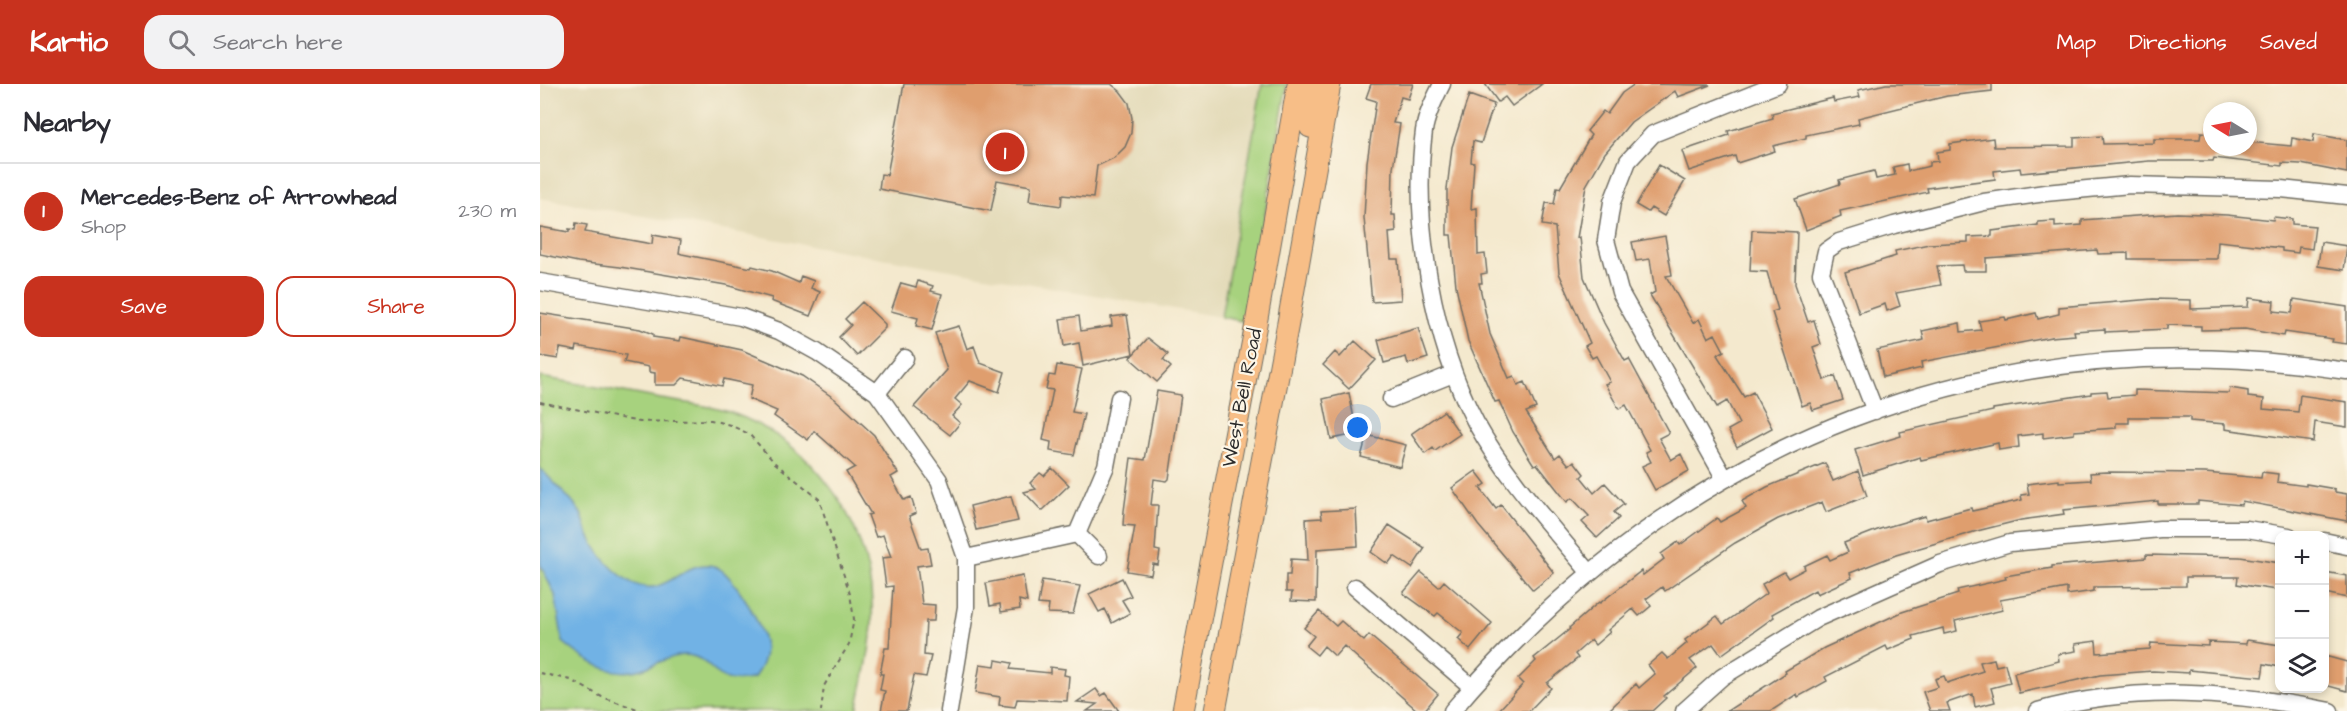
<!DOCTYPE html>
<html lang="en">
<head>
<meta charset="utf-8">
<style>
  :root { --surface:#fff; --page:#f2f2f3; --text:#2b2b33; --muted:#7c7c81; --line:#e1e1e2; --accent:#c8321e }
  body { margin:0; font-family:"Architects Daughter",sans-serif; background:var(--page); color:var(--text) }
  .controls { position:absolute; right:18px; bottom:18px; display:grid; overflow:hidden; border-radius:12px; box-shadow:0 3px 9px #0003 }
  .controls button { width:54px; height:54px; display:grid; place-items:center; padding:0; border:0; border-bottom:2px solid var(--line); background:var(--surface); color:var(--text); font:30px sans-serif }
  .compass { position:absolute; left:1663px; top:18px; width:54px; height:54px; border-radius:50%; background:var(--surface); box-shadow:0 3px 9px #0003; rotate:280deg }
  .you { position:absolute; left:818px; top:344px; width:21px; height:21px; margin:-15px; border:4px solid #fff; border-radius:50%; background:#1a73e8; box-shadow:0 0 0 9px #1a73e833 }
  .badge { display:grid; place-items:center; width:39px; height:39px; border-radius:50%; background:var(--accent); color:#fff; font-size:20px; font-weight:700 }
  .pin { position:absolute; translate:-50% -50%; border:3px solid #fff; box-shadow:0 2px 6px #0006 }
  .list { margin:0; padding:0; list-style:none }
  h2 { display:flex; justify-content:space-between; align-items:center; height:78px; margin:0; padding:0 24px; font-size:26px }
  h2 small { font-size:20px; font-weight:400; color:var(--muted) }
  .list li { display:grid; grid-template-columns:39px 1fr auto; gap:18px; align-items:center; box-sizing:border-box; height:96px; padding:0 24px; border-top:2px solid var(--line) }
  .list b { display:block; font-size:22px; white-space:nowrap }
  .list p { margin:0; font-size:20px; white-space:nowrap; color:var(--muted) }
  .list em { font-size:20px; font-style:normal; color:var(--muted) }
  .actions { display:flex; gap:12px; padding:18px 24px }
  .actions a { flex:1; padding:14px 0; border:2px solid var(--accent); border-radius:18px; text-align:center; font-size:21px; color:var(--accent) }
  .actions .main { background:var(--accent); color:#fff }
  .icon { flex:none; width:33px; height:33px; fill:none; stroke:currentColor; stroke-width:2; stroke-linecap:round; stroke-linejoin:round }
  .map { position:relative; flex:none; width:1807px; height:627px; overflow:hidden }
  header { display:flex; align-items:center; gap:36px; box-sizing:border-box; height:84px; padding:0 30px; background:var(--accent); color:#fff }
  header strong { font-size:28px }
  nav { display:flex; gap:33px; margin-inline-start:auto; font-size:21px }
  .search { width:420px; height:54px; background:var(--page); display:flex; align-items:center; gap:15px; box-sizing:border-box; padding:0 21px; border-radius:18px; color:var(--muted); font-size:22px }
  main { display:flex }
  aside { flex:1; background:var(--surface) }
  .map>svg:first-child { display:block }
  .built { fill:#e4dbba }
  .green { fill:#a7d27e; stroke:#697e54; stroke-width:1.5 }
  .water { fill:#71b2e5; stroke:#4e6e88; stroke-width:1.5 }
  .building { fill:#df9e6e }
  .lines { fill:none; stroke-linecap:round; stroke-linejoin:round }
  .minor-casing { stroke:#716e64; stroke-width:19 }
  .major-casing { stroke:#716e64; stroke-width:23 }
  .path { stroke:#716e64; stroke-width:2; stroke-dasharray:4.5 4.5; stroke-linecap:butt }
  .minor { stroke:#fff; stroke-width:16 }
  .major { stroke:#f7be87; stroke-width:21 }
  .labels { text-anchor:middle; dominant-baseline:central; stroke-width:4.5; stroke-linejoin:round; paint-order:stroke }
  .street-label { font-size:20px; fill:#2b2b2b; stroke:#fcf5e5 }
</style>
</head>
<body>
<header>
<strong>Kartio</strong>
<div class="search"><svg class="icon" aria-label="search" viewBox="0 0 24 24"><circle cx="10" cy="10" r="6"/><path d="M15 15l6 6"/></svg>Search here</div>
<nav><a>Map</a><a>Directions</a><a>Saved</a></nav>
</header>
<main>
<aside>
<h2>Nearby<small></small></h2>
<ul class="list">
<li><span class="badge">1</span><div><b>Mercedes-Benz of Arrowhead</b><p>Shop</p></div><em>230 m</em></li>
</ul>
<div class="actions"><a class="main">Save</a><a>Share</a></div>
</aside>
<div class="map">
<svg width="1807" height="627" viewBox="0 0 1807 627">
  <rect width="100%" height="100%" fill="#fcf5e5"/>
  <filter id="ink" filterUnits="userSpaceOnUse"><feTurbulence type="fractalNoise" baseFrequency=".0167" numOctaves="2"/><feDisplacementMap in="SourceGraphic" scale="12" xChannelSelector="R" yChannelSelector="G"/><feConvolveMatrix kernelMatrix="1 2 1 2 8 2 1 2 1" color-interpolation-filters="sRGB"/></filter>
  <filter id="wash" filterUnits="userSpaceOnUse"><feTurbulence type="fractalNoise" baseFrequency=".008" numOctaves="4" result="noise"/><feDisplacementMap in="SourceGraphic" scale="24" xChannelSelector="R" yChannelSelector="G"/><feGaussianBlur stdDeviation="1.35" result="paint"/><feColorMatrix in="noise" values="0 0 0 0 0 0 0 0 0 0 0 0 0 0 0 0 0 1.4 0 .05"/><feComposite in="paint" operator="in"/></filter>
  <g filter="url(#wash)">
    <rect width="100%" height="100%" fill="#f4e9ce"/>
    <path class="built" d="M0,0H722L680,233L0,114Z"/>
    <path class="green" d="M722,0H747L707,238L681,233Z
      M0,293C40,300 81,307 121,315C144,319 170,321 192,329C271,357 329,436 332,519C334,556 324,592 317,627H0Z"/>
    <path class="water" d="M0,384C13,398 29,412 40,428C44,434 45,443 48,449C56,467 70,484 86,495C125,522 141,473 174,482C193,487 226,546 225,565C225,577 220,584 214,594C171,606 175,572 145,571C134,571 120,578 110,582C77,597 49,580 23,558L15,511L0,480Z"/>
    <g id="blocks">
      <path class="building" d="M364,0H571L580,7L589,19L592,34L591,49L585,63L574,74L557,82L553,114L522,111L521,122L489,117L491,102L457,96L451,127L339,105L341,90L347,91Z
        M831,0H873L868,15L861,13L853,39L860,40L853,84L852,131H855L856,148L849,149L851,175H858L861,216L832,218L824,134L827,78L836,17L826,14Z
        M945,0H1002L972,22L965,13L958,18Z
        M1095,0L1170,1L1138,13L1135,7L1091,38L1065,69L1046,102L1037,154L1040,153L1044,193L1064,239L1085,277L1089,275L1129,349L1119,354L1131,376L1141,370L1149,387L1115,406L1102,382L1111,378L1106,368L1110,366L1086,321L1079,325L1065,300L1070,298L1056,272L1052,274L1045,262L1050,259L1019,189L1015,143L1002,141L1006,119L1014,120L1017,103L1020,104L1051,51L1047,47L1063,27L1067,30L1082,9Z
        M1346,0H1452V7L1407,12L1318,34L1319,40L1266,51V54L1233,62L1235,67L1197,79L1195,72L1149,87L1142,67L1189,51L1188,47L1233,34L1232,29L1293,14L1294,18L1320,13L1318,6Z
        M929,11L954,20L941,59L933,57L931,78L934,79L931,125L937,124L938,171L945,170L947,189L941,190L942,199H939L950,250L969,294L974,292L978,301L985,298L996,324L986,328L1015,374L1020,370L1029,381L1034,377L1044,390L1041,393L1054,409L1065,399L1084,420L1074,428L1079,434L1057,454L1042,438L1049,432L1032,414L1027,418L997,380L994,381L973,348L959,317L955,318L928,257L916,202L911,151H907V105L912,63Z
        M1661,48L1672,49V63H1708V58L1751,62L1752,54L1773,58L1774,50L1807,56V89L1761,80L1742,79V82L1674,74L1673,77H1609L1481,89L1480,84L1454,87L1455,95L1387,104L1388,108L1300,127L1301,132L1266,146L1255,115L1300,100L1299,96L1334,87L1336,95L1355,91L1353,83L1367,80L1368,87L1390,82V78L1398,77L1397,68L1410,66V60L1453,54L1454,63L1534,62V54L1562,52L1563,60L1614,59V55H1660Z
        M1119,81L1145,97L1124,132L1111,124L1108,128L1096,121Z
        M1637,129L1687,131L1733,136L1734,133L1752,135V140L1775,142L1772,165L1759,163L1758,169L1742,167V164L1678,157L1677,175H1588V169L1558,170L1557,166L1446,174V187H1423L1422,181L1397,182L1401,201L1356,209L1360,222L1347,227L1345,220L1319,229L1305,188L1356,172L1355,167L1389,160L1428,158V153L1452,152V147L1498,141V138L1515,137V143L1542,141V136Z
        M36,139L47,141L45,148L112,160L113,151L141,156L139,169L142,170L211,184L212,182L232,187L259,199L261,192L274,197L271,204L280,208L270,232L231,217L232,214L186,201L80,183L38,178L0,170V143L29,148V145L35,146Z
        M1212,146L1257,148L1255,200L1268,238L1274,236L1281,260L1273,263L1284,296L1295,292L1303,316L1273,326L1270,319L1262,322L1232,228L1238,226L1227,188L1210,187Z
        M1125,152L1132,191L1126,192L1153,239L1159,235L1168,254L1175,250L1184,267L1177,271L1204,313L1213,308L1232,344L1197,363L1188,346L1199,340L1187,317L1177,323L1110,211L1115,208L1110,175L1096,177L1092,158Z
        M1781,158L1807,162L1804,186L1778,182Z
        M378,197L393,202L391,207L402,210L392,246L376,242L378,234L351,227L361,199L376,203Z
        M1709,214L1734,217L1733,227L1752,229L1754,215L1807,223V260L1792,258L1793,255L1745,248L1744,252L1705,245L1661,246V242L1627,241V245L1565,248V245L1534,247L1535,251L1511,253L1381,278L1382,284L1343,293L1337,266L1384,256L1382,247L1420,239L1421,248L1441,246L1439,237L1465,233L1466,236L1496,229L1498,235L1519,230V223L1613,215L1651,216V225L1708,223Z
        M322,218L345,240V244L317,272L299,253L311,241L305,235Z
        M0,229L100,245L113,250V253L140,257L141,253L202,266L262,292L295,315L334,351L358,389L351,393L364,416L371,413L376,429L369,432L381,465L388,464L391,480L377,482L382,520L395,521L394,537H386L384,571L391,572L386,593L374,591L367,627H341L345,607L340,606L343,590H340L345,564H349L353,502L346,503L342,474L351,473L343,451L336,453L328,431L331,430L306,388L315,383L274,347L268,356L234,332L237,327L209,315L212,301L184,295L182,302L143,294L136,301H115V289L109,288V283L84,278L86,271L37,262L36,267L20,264L18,275L0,272Z
        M587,231L593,270L543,282L539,259L524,262L520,235L539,232L541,247L572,242L571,233Z
        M419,242L427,265L434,262L440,279L465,288L459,308L430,297L415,315L422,321L412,332L420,339L410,351L374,323L407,286L395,249Z
        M878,244L888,274L868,280L866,273L844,279L838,256Z
        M608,254L628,270L623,276L631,283L617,298L590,274Z
        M815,257L836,276L809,305L783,281L795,268L800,273Z
        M517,281L542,285L532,328L544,330L534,371L510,367L511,358L503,356L513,306L506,305L509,291L515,292Z
        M1690,304L1708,307V313L1724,315L1723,325L1758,328L1760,311L1807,318V343L1775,338L1773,358L1685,345V340L1650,337V333H1589V339H1576V344L1534,347V350L1503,354V349L1478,352L1479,363L1459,366L1458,359L1381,376L1380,373L1323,391L1315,366L1361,352L1360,348L1453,327V325L1551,310V308L1567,307L1568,313L1595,311V306L1689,309Z
        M617,307L641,311L629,395L627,397L614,395L611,421H618L615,466L620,467L618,481L613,480L611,491L587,487L595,442L583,441L584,427L591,374L605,376Z
        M809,309L817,350L791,355L783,315Z
        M904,327L920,350L895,367L893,364L885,370L871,350Z
        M827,351L866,361L860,383L821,373Z
        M1285,379L1293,397L1318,387L1327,412L1286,428L1282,418L1238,435L1195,459L1125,507L1122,503L1106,515L1111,522L1099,532L1093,525L1068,546L1070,548L1055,561L1051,556L1035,570L1038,574L1007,599L1011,604L989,627H958L983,600L978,595L996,577L994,574L1030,545L1029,544L1059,518L1060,519L1101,487L1103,491L1124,475L1121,470L1138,458L1140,461L1177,434L1180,438L1206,424L1202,417L1227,403Z
        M512,384L529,401L502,427L484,408L496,405L490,399L500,389L504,392Z
        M936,387L946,400L940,404L956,425L961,421L1014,489L993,506L938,441L912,404Z
        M1566,388L1665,389L1721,394L1722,388L1738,390L1737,398L1766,402V400L1795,405V408L1807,410V437L1702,417L1701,421L1658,417V420H1618V417L1523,426L1524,430L1481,436L1437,447L1356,471L1310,489L1312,494L1277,510L1275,506L1232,530L1234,533L1181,571L1173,560L1150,576L1157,584L1124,612L1126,614L1112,627H1068L1096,600L1099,604L1115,590L1108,581L1122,569L1128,575L1147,559L1145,556L1177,532L1183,540L1227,509L1222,500L1244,488L1248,494L1265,485L1264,482L1287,471L1290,476L1308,468L1304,459L1340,445L1385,432L1386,436L1431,424L1432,427L1482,416L1481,411L1489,410L1487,400L1519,396V398L1551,396L1550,389Z
        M471,412L478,437L436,446L430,422Z
        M816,425L818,462L777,465L776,518L751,517L752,508H746V491H750L751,475L768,476L766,435L782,434L781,427Z
        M849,441L885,464L872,484L854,472L848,480L831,468Z
        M1606,471L1700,473L1740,479L1736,506L1697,500L1698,493H1646V502L1554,503V507L1527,511V504L1460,516L1463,526L1415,537L1417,547L1404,550L1403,544L1373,552L1374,555L1348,566L1346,562L1285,593L1287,597L1258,613L1257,610L1231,627H1187L1246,589L1245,587L1284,564L1362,528L1418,510L1417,506L1466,495L1465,492L1512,484V482L1606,474Z
        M881,488L899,503L904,497L952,539L930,566L918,555L923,549L898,529L895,532L863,509Z
        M1785,488L1807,492V514L1785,509Z
        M483,492L487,518L479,516L480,525L461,528L460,520L450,522L446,499Z
        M582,494L591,512L582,516L590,529L572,539L565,525L559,528L549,510Z
        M502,496L540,502L533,530L508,529L509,521L498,520Z
        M779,527L796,542L801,537L824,557L829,551L898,610L884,627H878L804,562L795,572L784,562L777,571L766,562L774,552L764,544Z
        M1707,556L1740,561V583L1724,580L1722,593L1649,586V589L1613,587L1560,591L1479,609L1474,589L1519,577L1518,570L1536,567L1535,560L1556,557L1557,569L1610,565L1611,559L1668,562V558L1706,560Z
        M1785,572L1807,578V607L1785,601Z
        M1454,575L1456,582L1465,580L1470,599L1451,604L1455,618L1435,623L1433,610L1407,619L1410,627H1390L1383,608L1398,603L1395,595L1404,592L1407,599L1443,587L1440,578Z
        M456,576L472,579L470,585L510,589V583L525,585L524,591L529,592L527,617L477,615L475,623L459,621L460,613L435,609L440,580L455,582Z
        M556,605L561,612L566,609L579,627H547L557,620L537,618Z"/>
    </g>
  </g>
  <g filter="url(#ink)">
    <use href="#blocks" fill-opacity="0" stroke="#716e64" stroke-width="1.5"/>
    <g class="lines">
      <g class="minor-casing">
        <path id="minor" d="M902,0C895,14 886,31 884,47C872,139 893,257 936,339C965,392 1011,442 1049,488
          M0,198L201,233L239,247L277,268L337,309L399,396L426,474V523L409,627
          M337,309L365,274
          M851,315L913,290
          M1335,327L1281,189L1286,167L1299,158L1354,141L1444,118L1505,109L1590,101L1741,105L1807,112
          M1185,395L1080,208L1066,156L1072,118L1088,77L1113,50L1238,0
          M537,450L559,472
          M1784,457L1807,462
          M426,474L537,450L566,382L579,314
          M815,503L932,603
          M912,627C1142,354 1453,233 1807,287
          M1144,627L1182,593L1278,534L1400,480L1470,459L1620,445H1707L1749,452
          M1498,627C1593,600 1695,608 1790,627"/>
      </g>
      <g class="major-casing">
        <path id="major" d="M770,43L774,0
          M643,627L716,240L758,0
          M675,627L748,239L790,0"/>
      </g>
      <path class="path" d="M0,318L100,338L171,336L190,341L209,350L235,379L279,415L310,510L314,535L309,560L284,602L281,627
        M0,589L31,596L62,613L103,627"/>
      <use href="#minor" class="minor"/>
      <use href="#major" class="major"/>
    </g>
  </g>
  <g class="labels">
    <g class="street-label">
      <text transform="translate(702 314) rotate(-79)">West Bell Road</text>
    </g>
  </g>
</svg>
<div class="controls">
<button>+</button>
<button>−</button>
<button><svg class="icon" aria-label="layers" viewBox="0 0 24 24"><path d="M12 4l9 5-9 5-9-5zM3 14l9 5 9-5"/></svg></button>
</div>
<svg class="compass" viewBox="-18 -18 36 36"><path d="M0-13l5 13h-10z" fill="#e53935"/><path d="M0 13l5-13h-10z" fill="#7c7c81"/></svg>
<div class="you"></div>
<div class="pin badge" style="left:465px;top:68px">1</div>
</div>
</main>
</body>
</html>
